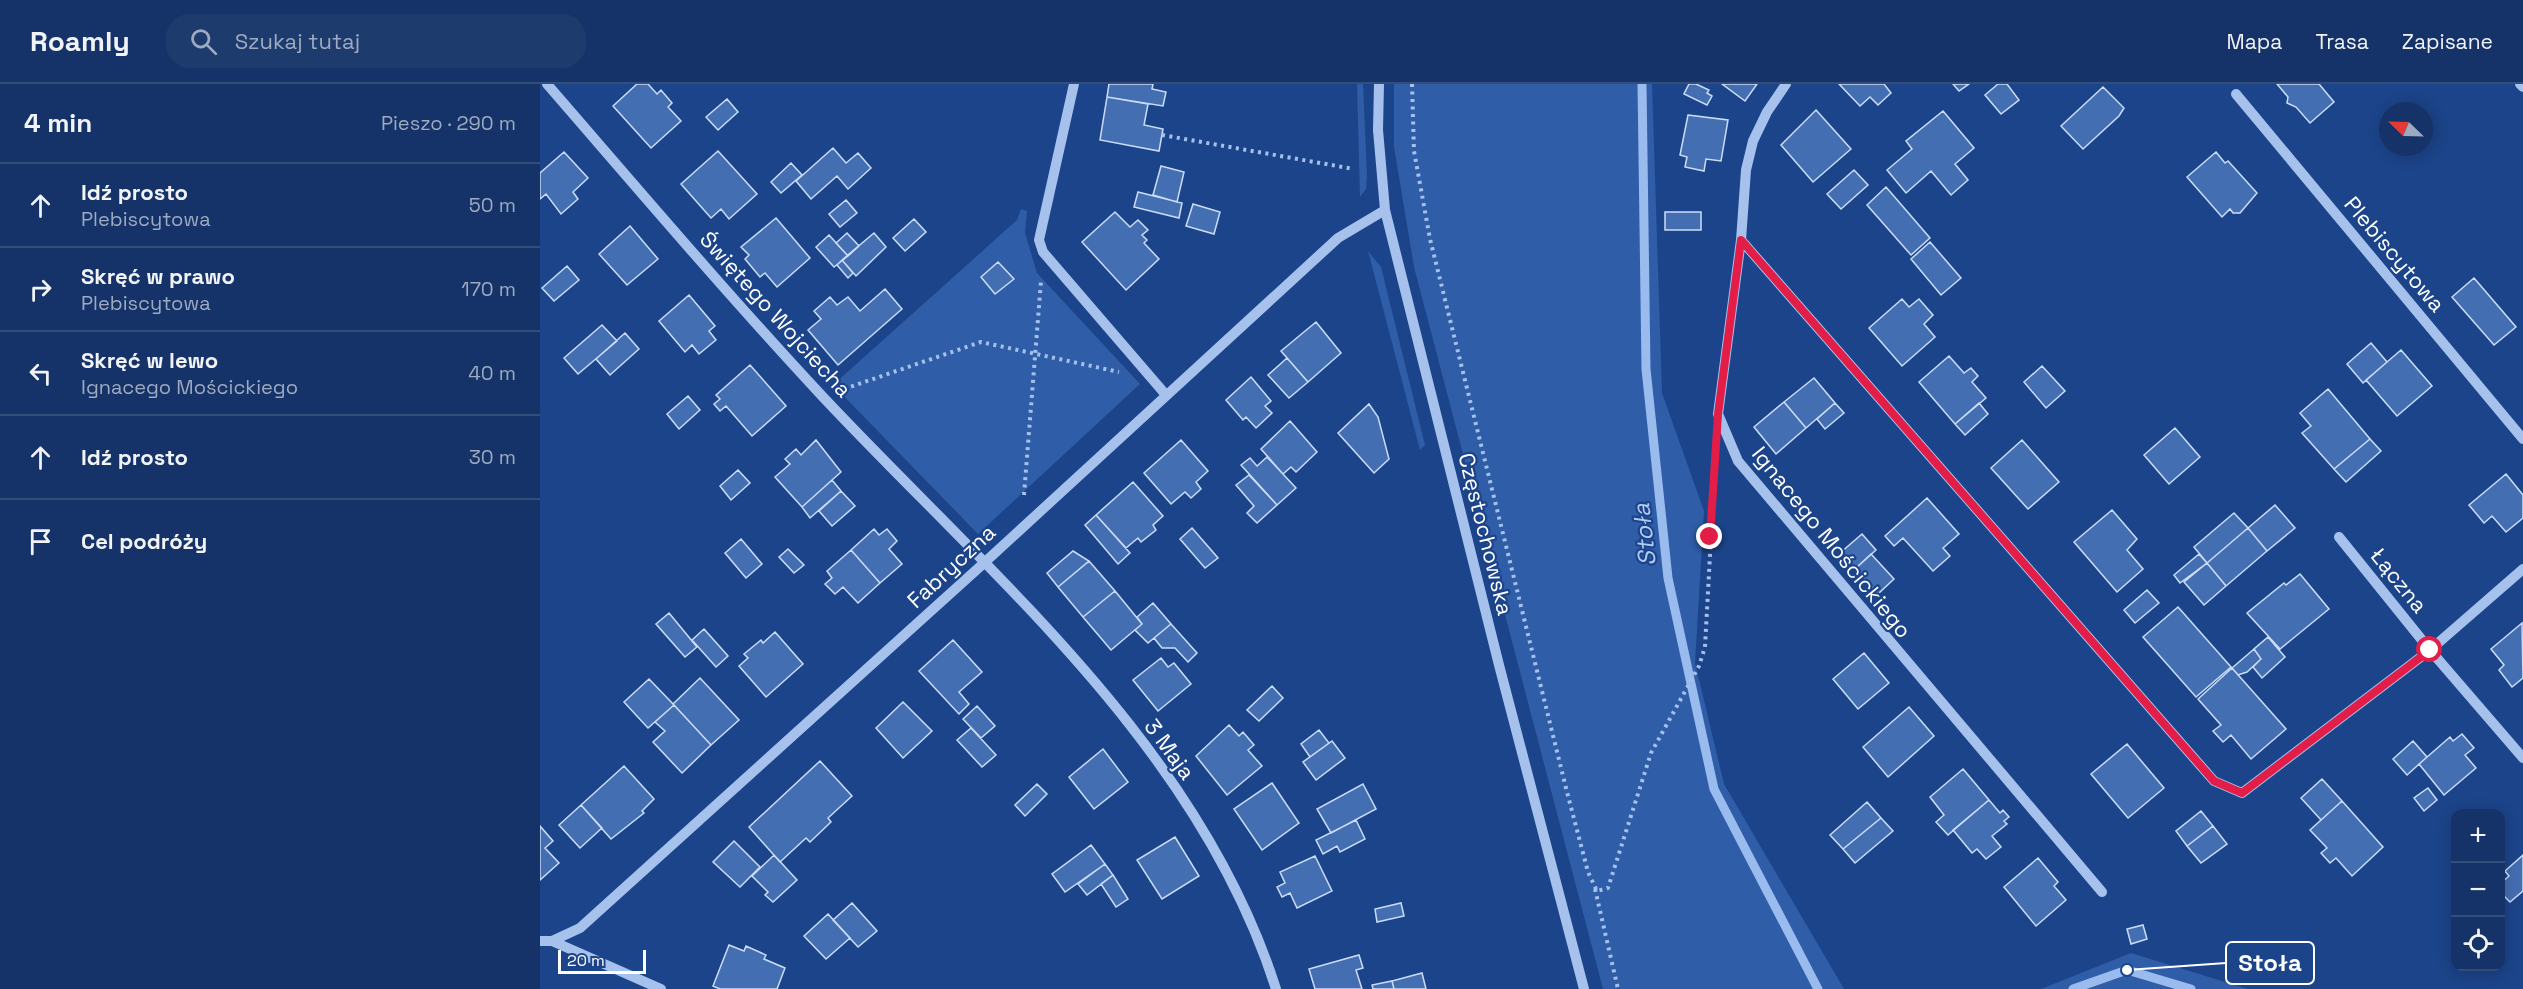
<!DOCTYPE html>
<html lang="pl">
<head>
<meta charset="utf-8">
<style>
  :root { --surface:#153368; --page:#1e3b6e; --text:#f1f3f6; --muted:#9daac0; --line:#344e7c }
  body { margin:0; font-family:"Space Grotesk",sans-serif; background:var(--page); color:var(--text) }
  .controls { position:absolute; right:18px; bottom:18px; display:grid; overflow:hidden; border-radius:12px; box-shadow:0 3px 15px #0003 }
  .controls button { width:54px; height:54px; display:grid; place-items:center; padding:0; border:0; border-bottom:2px solid var(--line); background:var(--surface); color:var(--text); font:30px sans-serif }
  .compass { position:absolute; left:1839px; top:18px; width:54px; height:54px; border-radius:50%; background:var(--surface); box-shadow:0 3px 15px #0003; rotate:293deg }
  .scale { position:absolute; left:18px; bottom:15px; width:88px; box-sizing:border-box; padding-left:6px; border:3px solid #fff; border-top:0; font-size:16px; line-height:21px; white-space:nowrap; color:#fff; -webkit-text-stroke:4px #1c448a; paint-order:stroke }
  .stop { position:absolute; width:18px; height:18px; margin:-14px; border:4px solid #e11d48; border-radius:50%; background:#fff }
  .stop.end { background:#e11d48; border-color:#fff; box-shadow:0 2px 6px #0008 }
  .list { margin:0; padding:0; list-style:none }
  h2 { display:flex; justify-content:space-between; align-items:center; height:78px; margin:0; padding:0 24px; font-size:26px }
  h2 small { font-size:20px; font-weight:400; color:var(--muted) }
  .list li { display:grid; grid-template-columns:39px 1fr auto; gap:18px; align-items:center; box-sizing:border-box; height:84px; padding:0 24px; border-top:2px solid var(--line) }
  .list b { display:block; font-size:22px; white-space:nowrap }
  .list p { margin:0; font-size:20px; white-space:nowrap; color:var(--muted) }
  .list em { font-size:20px; font-style:normal; color:var(--muted) }
  .icon { flex:none; width:33px; height:33px; fill:none; stroke:currentColor; stroke-width:2; stroke-linecap:round; stroke-linejoin:round }
  .map { position:relative; flex:none; width:1983px; height:905px; overflow:hidden }
  header { display:flex; align-items:center; gap:36px; box-sizing:border-box; height:84px; padding:0 30px; background:var(--surface); border-bottom:2px solid var(--line) }
  header strong { font-size:28px }
  nav { display:flex; gap:33px; margin-inline-start:auto; font-size:21px }
  .search { width:420px; height:54px; background:var(--page); display:flex; align-items:center; gap:15px; box-sizing:border-box; padding:0 21px; border-radius:24px; color:var(--muted); font-size:22px }
  main { display:flex }
  aside { flex:1; background:var(--surface) }
  .map>svg:first-child { display:block }
  .green { fill:#2f5da8 }
  .lines { fill:none; stroke-linecap:round; stroke-linejoin:round }
  .stream { stroke:#9be; stroke-width:9 }
  .building { fill:#446eb2; stroke:#cbddf9; stroke-width:1.5 }
  .path { stroke:#a6c1ec; stroke-width:4; stroke-dasharray:3 4.5; stroke-linecap:butt }
  .minor { stroke:#a6c1ec; stroke-width:10 }
  .route { stroke:#e11d48; stroke-width:8 }
  .labels { text-anchor:middle; dominant-baseline:central; stroke-width:4.5; stroke-linejoin:round; paint-order:stroke }
  .street-label { font-size:22px; fill:#fff; stroke:#1c448a }
  .water-label { font-size:24px; font-style:italic; fill:#b2cbf4; stroke:#1c448a }
  .leader { fill:none; stroke:#fff; stroke-width:2 }
  .callout-dot { fill:#fff; stroke:#1c448a; stroke-width:2 }
  .callout { fill:#1c448a; stroke:#fff; stroke-width:2 }
  .callout-label { font-size:24px; text-anchor:middle; font-weight:bold; fill:#fff }
</style>
</head>
<body>
<header>
<strong>Roamly</strong>
<div class="search"><svg class="icon" aria-label="search" viewBox="0 0 24 24"><circle cx="10" cy="10" r="6"/><path d="M15 15l6 6"/></svg>Szukaj tutaj</div>
<nav><a>Mapa</a><a>Trasa</a><a>Zapisane</a></nav>
</header>
<main>
<aside>
<h2>4 min<small>Pieszo · 290 m</small></h2>
<ul class="list">
<li><svg class="icon" aria-label="ahead" viewBox="0 0 24 24"><path d="M12 20V5M6 11l6-6 6 6"/></svg><div><b>Idź prosto</b><p>Plebiscytowa</p></div><em>50 m</em></li>
<li><svg class="icon" aria-label="right" viewBox="0 0 24 24"><path d="M7 20v-9h11M14 6l5 5-5 5"/></svg><div><b>Skręć w prawo</b><p>Plebiscytowa</p></div><em>170 m</em></li>
<li><svg class="icon" aria-label="left" viewBox="0 0 24 24"><path d="M17 20v-9H6M10 6l-5 5 5 5"/></svg><div><b>Skręć w lewo</b><p>Ignacego Mościckiego</p></div><em>40 m</em></li>
<li><svg class="icon" aria-label="ahead" viewBox="0 0 24 24"><path d="M12 20V5M6 11l6-6 6 6"/></svg><div><b>Idź prosto</b></div><em>30 m</em></li>
<li><svg class="icon" aria-label="arrive" viewBox="0 0 24 24"><path d="M6 21V4h12l-3 4 3 4H6"/></svg><div><b>Cel podróży</b></div></li>
</ul>
</aside>
<div class="map">
<svg width="1983" height="905" viewBox="0 0 1983 905">
  <rect width="100%" height="100%" fill="#1c448a"/>
  <path class="green" d="M817,0H823L827,91L826,105L820,113Z
    M854,0H1112L1122,309L1164,427L1155,579L1184,700L1304,905H1063L874,183L854,63Z
    M481,125L487,127L485,149L497,189L600,300L438,450L293,301L477,136Z
    M828,167L841,183L885,361L880,366Z
    M1591,869L1708,905H1501Z"/>
  <g class="lines">
    <path class="stream" d="M1102,0L1106,285L1128,494L1174,705L1278,905
      M1533,905L1587,886L1651,905"/>
  </g>
  <path class="building" d="M97,0H108L117,10L121,6L132,19L128,23L141,37L111,64L73,22Z
    M569,0H613L612,5L626,8L623,22L567,13Z
    M1149,0H1156L1169,6L1167,9L1172,12L1167,21L1144,10Z
    M1182,0H1217L1205,17Z
    M1299,0H1344L1351,9L1338,21L1330,13L1320,22Z
    M1413,0H1429L1419,7Z
    M1458,0H1467L1479,16L1461,30L1445,11Z
    M1737,0H1779L1794,18L1770,39L1756,23L1747,19L1748,13Z
    M1563,3L1584,24L1579,32L1543,65L1521,42Z
    M567,13L608,20L604,41L623,45L619,67L560,56Z
    M187,15L198,28L178,46L166,33Z
    M1276,26L1311,65L1273,98L1241,61Z
    M1403,27L1434,64L1415,80L1428,96L1411,111L1391,87L1366,109L1347,86L1372,65L1366,57Z
    M1148,31L1188,36L1181,77L1166,75L1164,87L1145,83L1147,73L1140,71Z
    M293,64L306,79L318,69L331,84L308,105L297,92L271,115L256,97Z
    M178,67L217,110L189,135L181,125L171,134L141,100Z
    M24,68L48,94L33,108L38,115L21,130L6,110L0,115V89Z
    M1676,68L1685,79L1688,77L1717,109L1700,129H1693L1690,125L1682,133L1647,93Z
    M251,79L262,91L241,109L231,98Z
    M621,82L644,88L637,118L613,111Z
    M1314,86L1328,101L1301,125L1287,110Z
    M1346,103L1390,154L1371,171L1327,121Z
    M598,108L642,119L639,134L594,123Z
    M306,116L317,129L300,143L289,130Z
    M653,120L680,128L674,150L646,142Z
    M575,128L590,143L598,136L608,146L602,151L607,156L604,159L619,175L586,206L542,158Z
    M1125,128H1161V146H1125Z
    M236,134L270,174L237,203L225,189L220,193L205,175L209,171L201,163Z
    M374,135L386,148L365,167L353,154Z
    M90,142L118,175L87,201L59,170Z
    M307,149L319,162L308,172L296,159Z
    M334,149L346,163L316,192L302,176Z
    M289,151L308,172L294,183L276,163Z
    M1390,158L1421,194L1401,211L1371,175Z
    M302,176L313,189L308,194L297,181Z
    M458,178L474,195L455,210L441,193Z
    M27,182L39,196L14,217L2,204Z
    M1934,194L1976,243L1954,261L1912,213Z
    M345,205L362,225L298,281L268,246L281,235L274,227L290,213L297,221L308,213L320,227Z
    M149,211L175,242L169,247L176,256L159,270L152,261L145,268L119,237Z
    M1362,215L1369,223L1379,215L1393,231L1384,240L1395,253L1362,282L1329,244Z
    M776,238L801,269L768,298L741,267Z
    M62,241L77,257L38,290L24,274Z
    M85,249L99,265L70,291L56,275Z
    M1831,259L1847,278L1823,299L1807,280Z
    M1861,266L1892,302L1857,332L1826,296Z
    M1409,272L1424,289L1431,284L1438,292L1432,298L1446,314L1415,340L1379,298Z
    M747,274L768,298L749,314L728,291Z
    M210,281L246,322L212,352L186,322L180,327L174,320L180,315L176,311Z
    M1502,282L1525,307L1506,324L1484,298Z
    M711,293L731,317L725,322L732,329L716,344L706,333L703,336L686,316Z
    M1274,294L1295,319L1266,344L1244,318Z
    M1788,305L1830,355L1794,385L1762,349L1771,342L1760,329Z
    M148,312L160,326L139,345L127,330Z
    M1244,318L1266,344L1236,370L1214,343Z
    M1295,319L1304,329L1285,345L1277,335Z
    M1439,319L1448,330L1425,351L1415,340Z
    M829,320L838,333L849,375L834,389L798,349Z
    M750,337L777,368L756,388L751,383L743,390L721,365Z
    M1635,344L1660,373L1629,400L1604,371Z
    M1830,355L1841,367L1806,398L1794,385Z
    M276,356L301,388L262,423L235,393L250,380L245,375L256,365L261,371Z
    M641,356L668,387L656,398L661,405L651,414L645,408L631,420L604,389Z
    M1482,356L1519,398L1488,425L1451,384Z
    M727,373L756,404L737,421L701,381L710,374L717,382Z
    M198,386L210,399L191,416L180,402Z
    M1966,390L1983,411V434L1966,448L1952,432L1944,439L1929,421Z
    M709,391L737,421L717,439L707,429L714,422L696,401Z
    M292,396L301,407L270,434L262,423Z
    M593,398L623,432L613,441L616,446L601,458L598,454L586,464L556,431Z
    M301,407L315,422L292,442L279,427Z
    M1387,414L1419,450L1403,464L1410,472L1393,487L1363,454L1354,462L1345,452Z
    M1735,421L1755,444L1727,467L1708,444Z
    M1572,426L1597,455L1587,466L1603,485L1577,508L1534,458Z
    M1694,429L1708,444L1667,479L1654,463Z
    M556,431L590,469L578,480L545,441Z
    M652,444L678,474L665,484L640,455Z
    M1708,444L1727,467L1686,502L1667,479Z
    M334,445L339,451L347,445L357,457L349,465L362,480L340,499L311,466Z
    M1322,450L1336,466L1315,485L1300,469Z
    M201,455L222,480L206,494L185,469Z
    M248,465L264,481L254,489L239,473Z
    M311,466L340,499L318,519L303,503L295,510L285,500L292,494L287,487Z
    M533,467L549,477L518,503L507,489Z
    M1331,470L1354,495L1338,510L1315,485Z
    M1659,470L1667,479L1640,499L1634,491Z
    M549,477L575,507L543,533L518,503Z
    M1667,479L1686,502L1664,521L1644,498Z
    M1760,490L1789,525L1740,565L1707,529L1744,499L1746,501Z
    M1607,506L1619,519L1595,539L1584,526Z
    M575,507L602,540L571,566L543,533Z
    M613,519L631,540L608,559L595,546L602,540L597,533Z
    M1638,523L1691,583L1656,613L1603,553Z
    M129,529L157,563L145,573L116,540Z
    M1982,539L1983,594L1972,603L1959,586L1964,581L1951,565Z
    M631,540L657,569L648,578L635,564H622L614,554Z
    M164,545L188,572L176,583L152,556Z
    M235,548L263,580L226,613L199,582L208,574L204,570L221,556L223,559Z
    M1728,553L1745,573L1722,594L1713,583L1721,575L1714,565Z
    M413,556L442,588L419,608L429,620L419,630L379,587Z
    M1714,565L1721,575L1707,588L1698,591L1692,584Z
    M1324,569L1349,599L1318,625L1293,595Z
    M621,574L628,583L634,579L651,600L618,627L593,596Z
    M1692,584L1746,645L1711,675L1691,651L1683,658L1673,647L1681,641L1658,615Z
    M160,594L199,636L171,661L133,620Z
    M109,595L134,621L108,644L84,618Z
    M732,602L743,614L719,637L707,626Z
    M363,618L392,647L363,674L336,644Z
    M134,621L171,661L142,689L113,658L125,647L115,638Z
    M437,622L455,642L441,654L423,635Z
    M1369,623L1394,652L1348,693L1323,663Z
    M689,641L699,652L703,648L714,661L708,666L722,682L687,711L656,672Z
    M431,644L456,671L442,683L417,656Z
    M779,646L789,659L770,673L761,660Z
    M1922,650L1934,664L1925,671L1936,684L1904,711L1879,680L1910,653L1913,657Z
    M792,657L805,674L776,696L763,678Z
    M1873,657L1887,673L1867,691L1853,675Z
    M1587,660L1624,704L1588,734L1551,690Z
    M563,665L588,698L554,725L529,693Z
    M280,677L312,712L288,734L291,738L270,758L266,754L240,778L209,743Z
    M84,682L114,715L102,727L104,729L71,755L41,721Z
    M1423,685L1449,716L1408,751L1396,738L1404,731L1390,713Z
    M1782,695L1802,717L1781,736L1761,714Z
    M732,699L759,739L722,766L694,725Z
    M497,700L507,710L485,732L475,721Z
    M823,700L836,725L791,749L777,725Z
    M1888,704L1897,716L1884,727L1874,714Z
    M1449,716L1460,729L1463,726L1469,733L1464,737L1467,740L1452,752L1461,763L1446,775L1437,765L1432,769L1413,746Z
    M1802,717L1843,763L1812,792L1796,774L1790,779L1781,769L1787,764L1770,746Z
    M1327,718L1341,734L1303,765L1290,751Z
    M41,721L62,744L40,764L19,741Z
    M1661,727L1673,742L1647,762L1636,747Z
    M1341,734L1353,747L1315,779L1303,765Z
    M816,736L825,755L800,768L797,762L783,770L776,756Z
    M0,742L13,757L5,764L19,779L0,796Z
    M1673,742L1687,760L1661,779L1647,762Z
    M635,753L659,792L622,815L597,776Z
    M194,757L220,783L200,803L173,778Z
    M551,761L565,780L525,808L512,790Z
    M234,771L257,796L233,818L225,811L228,808L212,792Z
    M1983,771V807L1970,818L1960,808V800L1969,792L1965,787Z
    M775,772L792,807L757,824L750,809L742,813L737,803L745,799L740,788Z
    M1498,774L1518,798L1514,802L1526,816L1496,842L1464,803Z
    M565,780L573,791L547,811L538,800Z
    M573,791L588,815L576,823L561,800Z
    M312,819L337,847L318,863L293,836Z
    M861,819L864,832L837,838L835,825Z
    M288,830L310,854L286,875L264,852Z
    M1603,841L1607,855L1591,860L1587,845Z
    M189,861L204,867L206,862L226,871L224,875L245,884L237,905H180L173,902Z
    M819,871L823,884L816,886L822,905H775L769,885Z
    M882,889L886,905H854L852,897Z
    M852,897L854,905H833L832,901Z"/>
  <g class="lines">
    <path class="path" d="M872,0L874,67L890,155L1027,708L1048,788L1057,807L1068,804L1111,669L1159,582L1165,563L1175,379
      M622,51L814,85
      M304,305L441,258L579,288
      M484,411L501,197
      M1055,805L1078,905"/>
    <path class="minor" d="M7,0C98,105 188,211 283,313C451,492 659,662 736,905
      M534,0L499,156L503,168L626,311
      M839,0L838,46L845,126L959,581L1044,905
      M1246,0L1227,28L1213,57L1206,86L1201,156L1178,330L1198,377L1562,808
      M1980,0L1983,3
      M1696,10L1983,355
      M1201,156L1674,697L1702,709L1890,566L1983,485
      M1799,453L1890,566L1983,674
      M0,857H12L40,844L444,479L798,154L845,126
      M12,857L121,905"/>
  </g>
  <g class="lines">
    <path class="route" d="M1170,453L1178,330L1201,156L1674,697L1702,709L1890,566"/>
  </g>
  <g class="labels">
    <g class="street-label">
      <text transform="translate(1855 170) rotate(50)">Plebiscytowa</text>
      <text transform="translate(236 230) rotate(48)">Świętego Wojciecha</text>
      <text transform="translate(946 450) rotate(76)">Częstochowska</text>
      <text transform="translate(1292 458) rotate(51)">Ignacego Mościckiego</text>
      <text transform="translate(411 482) rotate(-43)">Fabryczna</text>
      <text transform="translate(1859 496) rotate(51)">Łączna</text>
      <text transform="translate(630 665) rotate(54)">3 Maja</text>
    </g>
    <g class="water-label">
      <text transform="translate(1104 451) rotate(-96)">Stoła</text>
    </g>
  </g>
  <path class="leader" d="M1587 886L1686 879"/>
  <circle class="callout-dot" cx="1587" cy="886" r="6"/>
  <rect class="callout" x="1686" y="858" width="88" height="42" rx="6"/>
  <g class="callout-label">
    <text x="1730" y="887">Stoła</text>
  </g>
</svg>
<div class="controls">
<button>+</button>
<button>−</button>
<button><svg class="icon" aria-label="locate" viewBox="0 0 24 24"><circle cx="12" cy="12" r="6"/><path d="M12 2v4M12 18v4M2 12h4M18 12h4"/></svg></button>
</div>
<svg class="compass" viewBox="-18 -18 36 36"><path d="M0-13l5 13h-10z" fill="#e53935"/><path d="M0 13l5-13h-10z" fill="#9daac0"/></svg>
<div class="scale">20 m</div>
<div class="stop" style="left:1890px;top:566px"></div>
<div class="stop end" style="left:1170px;top:453px"></div>
</div>
</main>
</body>
</html>
